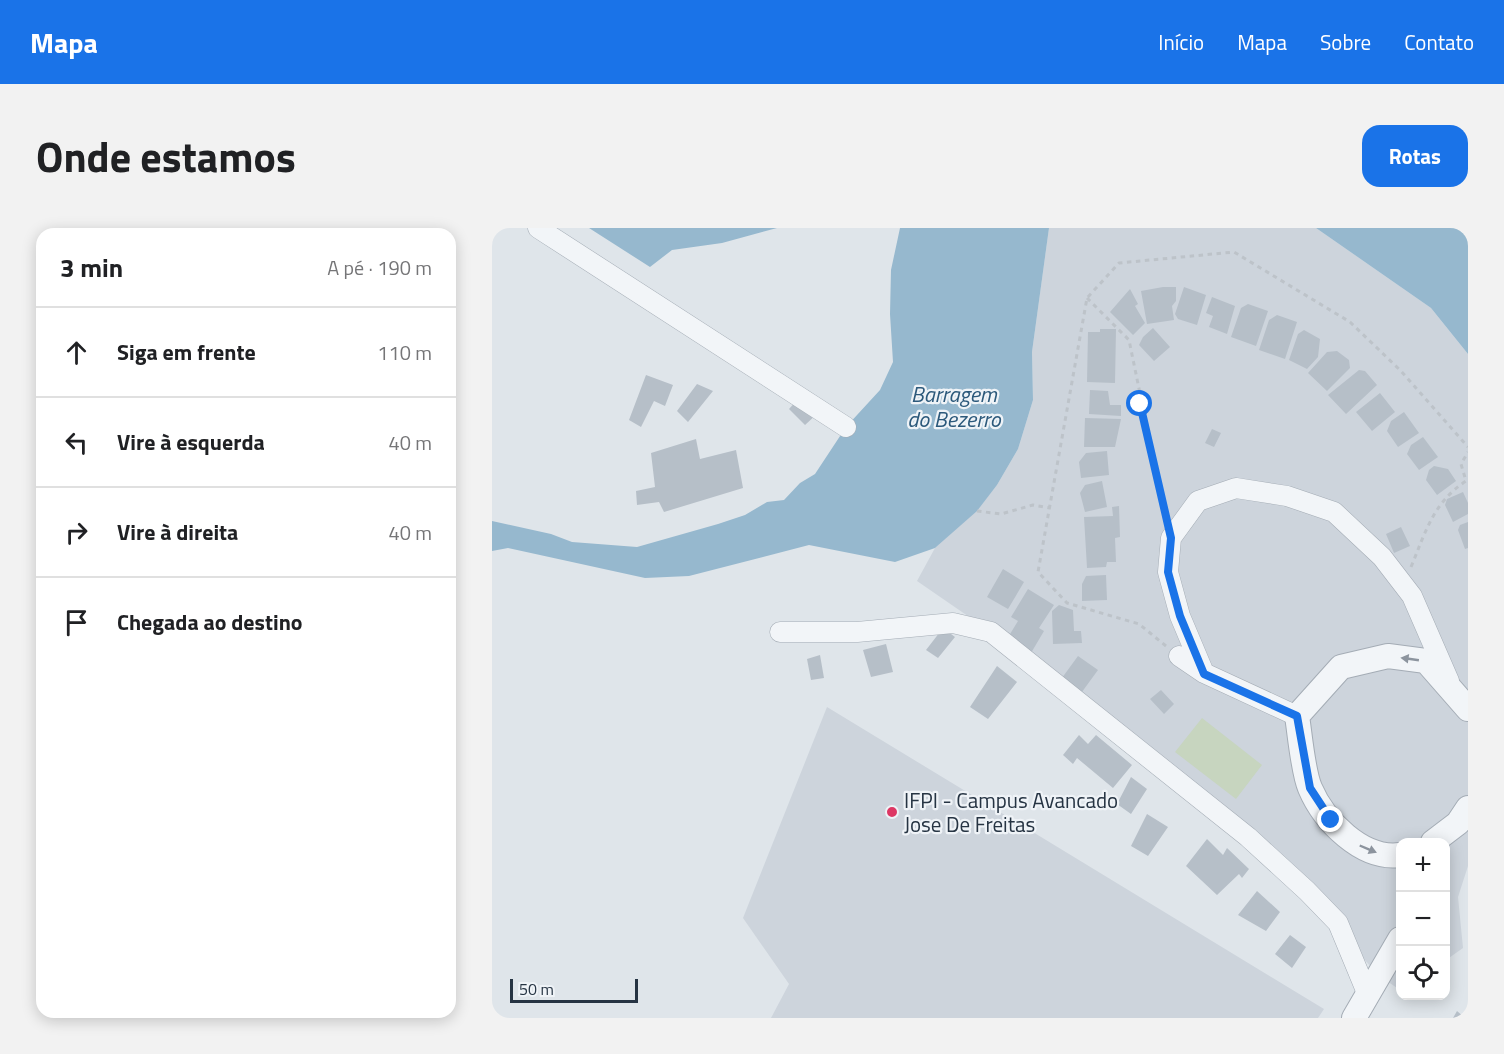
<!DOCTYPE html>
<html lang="pt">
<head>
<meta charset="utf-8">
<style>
  :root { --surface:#fff; --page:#f2f2f2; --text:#202124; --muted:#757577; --line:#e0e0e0; --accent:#1a73e8 }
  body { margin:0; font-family:"Titillium Web",sans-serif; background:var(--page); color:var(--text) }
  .controls { position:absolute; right:18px; bottom:18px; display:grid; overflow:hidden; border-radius:12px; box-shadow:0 3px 15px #0003 }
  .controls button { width:54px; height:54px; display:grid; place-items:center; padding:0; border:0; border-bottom:2px solid var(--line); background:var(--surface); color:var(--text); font:30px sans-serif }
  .scale { position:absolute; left:18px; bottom:15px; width:128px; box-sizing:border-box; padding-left:6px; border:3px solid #263443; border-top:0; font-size:16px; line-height:21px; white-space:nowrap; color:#263443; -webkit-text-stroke:4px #eff3f7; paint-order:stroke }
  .stop { position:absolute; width:18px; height:18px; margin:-14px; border:4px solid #1a73e8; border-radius:50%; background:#fff }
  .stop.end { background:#1a73e8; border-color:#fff; box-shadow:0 2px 6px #0008 }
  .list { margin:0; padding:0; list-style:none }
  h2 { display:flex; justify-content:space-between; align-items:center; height:78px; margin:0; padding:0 24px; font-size:26px }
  h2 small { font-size:20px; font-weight:400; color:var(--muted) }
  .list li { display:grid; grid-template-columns:39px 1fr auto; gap:18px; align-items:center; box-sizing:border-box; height:90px; padding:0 24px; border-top:2px solid var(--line) }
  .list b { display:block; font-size:22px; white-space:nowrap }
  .list em { font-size:20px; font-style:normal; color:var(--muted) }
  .icon { flex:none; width:33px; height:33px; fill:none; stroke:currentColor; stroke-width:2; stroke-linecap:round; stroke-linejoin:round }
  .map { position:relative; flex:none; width:976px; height:790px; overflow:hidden; border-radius:18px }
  header { display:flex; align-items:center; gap:36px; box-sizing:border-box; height:84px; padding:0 30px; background:var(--accent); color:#fff }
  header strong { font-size:28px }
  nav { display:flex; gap:33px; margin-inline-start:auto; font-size:21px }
  .intro { display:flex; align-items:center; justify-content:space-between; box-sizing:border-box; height:144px; padding:0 36px }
  h1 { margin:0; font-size:42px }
  .button { padding:15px 27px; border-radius:18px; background:var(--accent); color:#fff; font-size:21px; font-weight:700 }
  main { display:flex; gap:36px; padding:0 36px }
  aside { flex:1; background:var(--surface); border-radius:18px; box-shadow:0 3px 15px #0003 }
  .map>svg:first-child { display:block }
  .built { fill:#cdd4dc }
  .green { fill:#c7d5bf }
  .water { fill:#96b8ce }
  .building { fill:#b6bfc8 }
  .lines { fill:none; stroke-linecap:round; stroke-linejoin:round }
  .minor-casing { stroke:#a4acb5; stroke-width:21 }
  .tertiary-casing { stroke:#a4acb5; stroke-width:26 }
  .path { stroke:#bdc3c9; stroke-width:3; stroke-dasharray:4.5 4.5; stroke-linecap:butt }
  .minor { stroke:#f2f5f8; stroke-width:20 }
  .tertiary { stroke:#f2f5f8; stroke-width:24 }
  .oneway { fill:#8c949e }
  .route { stroke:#1a73e8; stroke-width:8 }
  .poi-dot { fill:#dd3764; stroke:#eff3f7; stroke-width:2 }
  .labels { text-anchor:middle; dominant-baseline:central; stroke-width:4.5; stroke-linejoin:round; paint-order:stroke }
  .poi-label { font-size:21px; fill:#263443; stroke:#eff3f7; text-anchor:start }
  .water-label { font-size:22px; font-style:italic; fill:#2c597b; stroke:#eff3f7 }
</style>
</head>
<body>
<header>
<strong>Mapa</strong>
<nav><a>Início</a><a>Mapa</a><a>Sobre</a><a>Contato</a></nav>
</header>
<div class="intro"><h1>Onde estamos</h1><a class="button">Rotas</a></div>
<main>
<aside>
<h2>3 min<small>A pé · 190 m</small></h2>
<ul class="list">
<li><svg class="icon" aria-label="ahead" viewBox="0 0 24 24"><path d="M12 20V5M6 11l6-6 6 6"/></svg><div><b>Siga em frente</b></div><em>110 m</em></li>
<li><svg class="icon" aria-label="left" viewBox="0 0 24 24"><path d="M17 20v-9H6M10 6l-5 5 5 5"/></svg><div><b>Vire à esquerda</b></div><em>40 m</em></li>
<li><svg class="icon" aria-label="right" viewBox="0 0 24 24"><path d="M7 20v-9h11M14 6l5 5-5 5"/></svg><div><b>Vire à direita</b></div><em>40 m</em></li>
<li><svg class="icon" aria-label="arrive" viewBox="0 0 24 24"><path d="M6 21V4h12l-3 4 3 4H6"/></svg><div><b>Chegada ao destino</b></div></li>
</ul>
</aside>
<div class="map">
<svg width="976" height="790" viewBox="0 0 976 790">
  <rect width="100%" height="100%" fill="#dfe5ea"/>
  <path class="built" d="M557,0H824L939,80L976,126V638L966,669L971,720L954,732V614H908V762L886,747L837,691L767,627L499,404L425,353L443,320L485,282L505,257L526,221L541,172L540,124Z
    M335,479L832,781L826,790H279L297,756L251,690Z"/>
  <path class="green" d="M710,490L770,537L744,571L683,524Z"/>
  <path class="water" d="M97,0H285L230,15L180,22L158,39Z
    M408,0H557L540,124L541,172L526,221L505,257L485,283L443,320L403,334L317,317L197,348L153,350L16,320L0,323V293L59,306L80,314L145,319L226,296L253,287L275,274L292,272L308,255L323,246L354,199L388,162L401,134L398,86L399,42Z
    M824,0H976V126L939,80Z"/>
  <path class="building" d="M671,59H684V73L680,78L682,92L655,96L649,63Z
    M692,59L714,67L705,97L686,91L683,86Z
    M638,61L646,76L643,78L653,95L641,107L618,84Z
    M720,69L743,78L735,106L717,99L721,88L714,85Z
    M756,76L776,83L764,118L739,109L749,80Z
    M785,87L805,94L793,131L767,122L777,92Z
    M661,100L678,119L662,133L647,117L651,109Z
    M608,101H624L623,155L595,154L596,104H608Z
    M812,102L828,111L826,129L815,141L797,132L806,106Z
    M845,123L857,132L858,140L835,163L816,145L835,124Z
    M867,142L873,143L885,157L854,186L836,167Z
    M154,147L181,157L173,178L162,173L149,199L137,192Z
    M205,156L221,163L196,194L185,183Z
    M598,162L616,163L618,177H629V188L597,186Z
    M888,165L903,184L880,203L864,184Z
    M306,171L326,185L313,197L297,181Z
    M912,184L927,205L906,219L895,203L899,193Z
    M593,190L629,191L623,219H592Z
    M720,201L729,205L722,219L713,215Z
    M931,209L946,229L927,242L915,226L919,217Z
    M204,211L208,231L244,222L251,260L172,284L167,274L145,277L144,263L163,259L159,225Z
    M615,223L617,247L589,250L587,234L594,225Z
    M942,238L956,241L964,253L945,267L934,252L937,242Z
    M610,253L615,279L593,284L588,265L593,257Z
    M971,264L976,275V286L961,294L953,277L955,271Z
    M627,278L628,309L623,310L624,334H615L614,339L595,340L592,289L621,288L620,279Z
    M976,294V320L973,321L966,302L968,297Z
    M909,299L918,318L902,325L894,306Z
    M511,341L532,354L516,381L495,369Z
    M614,347L615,372L590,373V356L594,348Z
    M536,361L562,377L547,400L552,403L539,425L515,411L526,393L519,389Z
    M567,377L581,382L582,403H589L590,415L561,416L560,383Z
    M451,400L463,409L446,430L434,422Z
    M394,416L401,444L379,449L371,422Z
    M328,427L332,450L319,452L315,431Z
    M586,428L606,442L587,468L567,454Z
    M505,438L525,454L496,491L478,479Z
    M669,462L682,476L672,486L658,471Z
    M587,507L596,516L604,507L640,537L621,560L585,530L581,536L571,527Z
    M639,549L655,561L639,586L625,576Z
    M655,586L676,599L656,628L639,618Z
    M715,611L731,627L735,620L757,641L750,650L747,646L725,667L694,638Z
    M765,663L788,684L774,703L746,687Z
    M798,707L814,719L800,740L783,726Z
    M965,783L973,790H961Z"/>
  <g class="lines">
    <g class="minor-casing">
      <path id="minor" d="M46,0L354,199
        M288,404H365L461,395L499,404L756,609L815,663L846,695L875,765
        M687,428L712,445L805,488
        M712,445L688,388L676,344L679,310L706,273L744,260L795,268L842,284L890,329L920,368L957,453"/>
    </g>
    <g class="tertiary-casing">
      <path id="tertiary" d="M941,614L966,595L976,580
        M908,627C870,632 832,593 818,560C811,544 808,507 805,488L849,439L896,428L934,433L976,481
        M862,790L908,711"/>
    </g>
    <path class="path" d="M595,70L637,112L673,287
      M485,283L509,286L541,277L558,280
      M919,339C934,303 941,275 974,253L969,236L976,224
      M674,418L647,396L575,375L546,344L595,70L627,35L742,24L858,94L909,143L976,219"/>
    <use href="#minor" class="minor"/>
    <use href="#tertiary" class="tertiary"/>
  </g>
  <defs><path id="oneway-solid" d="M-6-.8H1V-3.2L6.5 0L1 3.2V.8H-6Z" transform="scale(1.5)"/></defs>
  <g class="oneway">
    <use href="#oneway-solid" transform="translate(918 431) rotate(-172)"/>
    <use href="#oneway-solid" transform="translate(876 621) rotate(23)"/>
  </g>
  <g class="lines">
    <path class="route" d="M648,176L679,310L676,344L688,388L712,446L805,488L818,560L839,592"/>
  </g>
  <circle class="poi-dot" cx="400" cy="584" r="6"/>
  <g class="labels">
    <g class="poi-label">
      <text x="412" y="572">IFPI - Campus Avancado<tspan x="412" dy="24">Jose De Freitas</tspan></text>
    </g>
    <g class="water-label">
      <text x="462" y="166">Barragem<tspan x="462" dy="25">do Bezerro</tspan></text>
    </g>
  </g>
</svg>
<div class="controls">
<button>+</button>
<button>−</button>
<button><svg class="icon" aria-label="locate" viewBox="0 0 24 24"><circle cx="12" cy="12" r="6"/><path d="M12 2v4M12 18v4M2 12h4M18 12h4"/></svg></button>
</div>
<div class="scale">50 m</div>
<div class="stop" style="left:648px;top:176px"></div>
<div class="stop end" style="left:839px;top:592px"></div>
</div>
</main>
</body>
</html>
